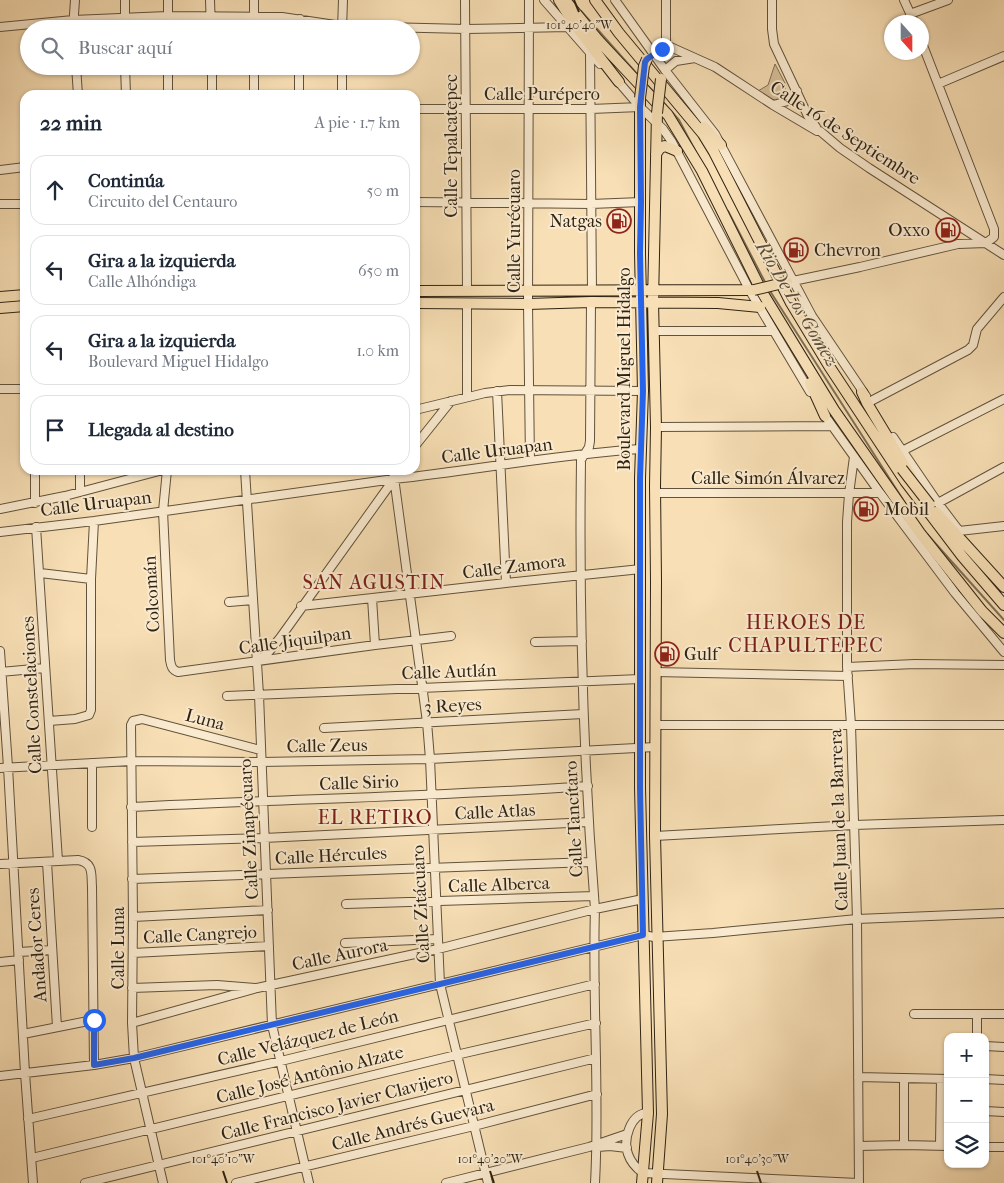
<!DOCTYPE html>
<html lang="es">
<head>
<meta charset="utf-8">
<style>
  :root { --surface:#fff; --page:#f6f6f7; --text:#1f2937; --muted:#747a83; --line:#e0e1e3 }
  body { margin:0; font-family:"IM FELL French Canon",serif; background:var(--page); color:var(--text) }
  .controls { position:absolute; right:15px; bottom:15px; display:grid; overflow:hidden; border-radius:10px; box-shadow:0 1px 4px #0004 }
  .controls button { width:45px; height:45px; display:grid; place-items:center; padding:0; border:0; border-bottom:1px solid var(--line); background:var(--surface); color:var(--text); font:25px sans-serif }
  .compass { position:absolute; left:884px; top:15px; width:45px; height:45px; border-radius:50%; background:var(--surface); box-shadow:0 1px 4px #0004; rotate:159deg }
  .stop { position:absolute; width:15px; height:15px; margin:-11px; border:4px solid #2563eb; border-radius:50%; background:#fff }
  .stop.end { background:#2563eb; border-color:#fff; box-shadow:0 1px 5px #0008 }
  .list { margin:0; padding:0; list-style:none }
  h2 { display:flex; justify-content:space-between; align-items:center; height:65px; margin:0; padding:0 20px; font-size:21px }
  h2 small { font-size:16px; font-weight:400; color:var(--muted) }
  .list li { display:grid; grid-template-columns:32px 1fr auto; gap:15px; align-items:center; box-sizing:border-box; height:70px; margin:0 10px 10px; padding:0 10px; border:1px solid var(--line); border-radius:15px }
  .list b { display:block; font-size:19px; white-space:nowrap }
  .list p { margin:0; font-size:16px; white-space:nowrap; color:var(--muted) }
  .list em { font-size:16px; font-style:normal; color:var(--muted) }
  .icon { flex:none; width:28px; height:28px; fill:none; stroke:currentColor; stroke-width:2; stroke-linecap:round; stroke-linejoin:round }
  .map { position:relative; flex:none; width:1004px; height:1183px; overflow:hidden }
  .search { position:absolute; background:var(--surface); box-shadow:0 1px 4px #0004; left:20px; top:20px; width:400px; height:55px; display:flex; align-items:center; gap:12px; box-sizing:border-box; padding:0 18px; border-radius:28px; color:var(--muted); font-size:19px }
  .panel { position:absolute; background:var(--surface); box-shadow:0 1px 4px #0004; left:20px; top:90px; width:400px; height:385px; border-radius:15px }
  .map>svg:first-child { display:block }
  .green { fill:#d6bf99; stroke:#827156 }
  .lines { fill:none; stroke-linecap:round; stroke-linejoin:round }
  .stream { stroke:#7e6d53; stroke-width:2 }
  .minor-casing { stroke:#60523c; stroke-width:10 }
  .major-casing { stroke:#2e2313; stroke-width:12 }
  .minor { stroke:#faeacf; stroke-width:8 }
  .major { stroke:#f8dfb5; stroke-width:10 }
  .major-bridge-casing { stroke:#2e2313; stroke-width:12; stroke-linecap:butt }
  .major-bridge { stroke:#f8dfb5; stroke-width:10 }
  .route { stroke:#2563eb; stroke-width:6 }
  .ticks { fill:none; stroke:#2e2313; stroke-width:2 }
  .labels { text-anchor:middle; dominant-baseline:central; stroke-width:4; stroke-linejoin:round; paint-order:stroke }
  .street-label { font-size:18px; fill:#2e2313; stroke:#faeacf }
  .poi-label { font-size:18px; fill:#2e2313; stroke:#faeacf; text-anchor:start }
  .water-label { font-size:19px; font-style:italic; fill:#5d4e38; stroke:#faeacf }
  .quarter-label { font-size:20px; letter-spacing:1px; fill:#7a1f14; stroke:#faeacf }
  .ticks-label { font-size:12px; text-anchor:middle; fill:#2e2313; stroke:#faeacf; stroke-width:4; stroke-linejoin:round; paint-order:stroke }
</style>
</head>
<body>
<div class="map">
<svg width="1004" height="1183" viewBox="0 0 1004 1183">
  <rect width="100%" height="100%" fill="#f8dfb5"/>
  <filter id="stains"><feTurbulence type="fractalNoise" baseFrequency=".004" numOctaves="4"/><feColorMatrix values="0 0 0 0 .2 0 0 0 0 .09 0 0 0 0 .02 0 0 0 .5 -.17"/></filter>
  <radialGradient id="worn" r=".72"><stop offset=".6" stop-color="#630" stop-opacity="0"/><stop offset="1" stop-color="#630" stop-opacity=".3"/></radialGradient>
  <path class="green" d="M775,64L786,85L783,99L775,102L758,91L768,85Z"/>
  <g class="lines">
    <path class="stream" d="M581,11L638,75
      M646,84L655,93
      M663,102L679,120L696,152
      M728,211L765,282
      M770,291L907,506
      M927,534L1004,620"/>
    <g class="minor-casing">
      <path id="minor" d="M125,0V29
        M210,0L211,29
        M254,0V29
        M465,0L467,291
        M529,0L528,304L530,461
        M544,0L600,64
        M615,0L665,70L715,134L812,316L866,396
        M772,0V29L774,44L808,116L816,127
        M904,0L914,22
        M910,14L948,0
        M0,27L73,20L167,16L282,17L342,26L466,29L568,27
        M73,29L75,0
        M168,29V0
        M300,29V19
        M342,29L343,0
        M666,45L715,67L773,105L817,131H820L840,148L869,168L1004,255
        M666,45V0
        M590,54L592,291
        M76,66L78,95
        M125,66L126,95
        M168,66V95
        M212,66V95
        M254,66V95
        M342,66V95
        M665,70L676,61L695,58
        M616,79L640,107L663,129L672,142L750,291L810,392
        M938,84L1004,56
        M299,95V66
        M773,105L788,101L797,91
        M415,109H591L640,107
        M0,170L25,167
        M415,202L591,204L641,202
        M0,204H25
        M793,281L860,267L958,244L986,243L994,237V229L922,43
        M591,302L590,441L589,447L581,460C579,610 583,759 595,909C592,1000 600,1092 595,1183
        M467,303V397
        M654,331H773
        M0,389H25
        M497,391L506,583
        M871,401L968,350L973,345L977,329L1004,297
        M415,410L485,393L510,390L643,391
        M823,413L880,493L955,593L1004,652
        M656,427L832,426
        M893,437L938,503L960,532
        M415,446L451,401
        M902,451L1004,399
        M854,457L849,494L847,522V667L851,725L857,919L859,1183
        M80,470V492
        M167,470L163,511L170,660C171,666 172,670 178,672L375,645L451,636
        M245,470L259,695L272,1025L309,1183
        M393,470L427,722L430,759L440,984L488,1183
        M655,493H880
        M35,503V470
        M938,503L1004,467
        M0,509L65,496L163,470
        M36,527L58,861
        M959,531L1004,526
        M0,532L94,521L394,479C477,470 559,454 641,449
        M40,573L91,579
        M372,598L375,645
        M229,602L253,600
        M301,606L506,583L641,569
        M535,642L582,641
        M0,651L8,767L25,1073L33,1183
        M258,661L267,654L280,638L394,479L399,470
        M847,667L915,664L1004,665
        M0,672L45,668
        M655,672L848,676
        M227,696L640,679
        M49,721L75,719L89,715L91,710V579L94,521
        M655,725H1004
        M324,728L583,714
        M0,768L131,761L261,762L430,759L655,747
        M131,807C283,799 436,797 588,786
        M92,827V763
        M655,836L854,825L1004,820
        M132,842L264,838L589,822
        M47,862L57,1027
        M0,864L78,860C94,863 91,874 92,887L94,1065
        M132,879L591,862
        M346,904L594,896
        M133,917L268,910
        M345,943L438,939
        M19,952L52,950
        M133,953L269,946
        M0,962L19,960
        M132,988L217,985L255,988
        M914,1014H1004
        M132,1023L257,988L438,949L595,909L643,899
        M23,1034L93,1020
        M977,1037V1014
        M985,1046L1004,1047
        M0,1076L94,1065L134,1058L643,935L654,937L713,933L857,919L1004,913
        M858,1077L948,1079
        M904,1078V1145
        M985,1079L1004,1080
        M985,1111L1004,1112
        M648,1113C630,1113 623,1140 628,1154C631,1163 636,1168 643,1173L858,1183
        M28,1119L281,1061L595,984
        M940,1145L941,1079
        M859,1146L904,1145L948,1146
        M598,1147L610,1146L627,1148
        M985,1147H1004
        M32,1158L456,1055L596,1023
        M85,1183L596,1058
        M163,1183L134,1058L132,1023L133,917L131,725L133,721L142,719L260,750
        M236,1183L474,1126L597,1094
        M446,1183L589,1147L627,1134"/>
    </g>
    <g class="major-casing">
      <path id="major" d="M559,0L574,24L619,82
        M565,0L598,40L668,115L702,171L762,292L834,410L920,533L982,611L1004,633
        M595,0L619,33L703,134L714,152L791,303L829,366L905,481L962,556L1004,605
        M640,98V253L643,391L640,478V788L648,1113L642,1183
        M657,113L653,302L656,427L655,486L656,581L655,836L662,1114L657,1183
        M704,127L721,145
        M656,154L660,148L665,146L677,151
        M415,291L754,290
        M0,297L25,295
        M415,303L528,304L591,302L718,303L760,307
        M0,308L25,306
        M810,383L825,416
        M862,392L867,403L911,476
        M936,512L1004,587"/>
    </g>
    <use href="#minor" class="minor"/>
    <use href="#major" class="major"/>
    <g class="major-bridge-casing">
      <path id="major-bridge" d="M640,98L644,66L647,59
        M657,113L661,79
        M754,290L787,282
        M902,469L930,505"/>
    </g>
    <use href="#major-bridge" class="major-bridge"/>
  </g>
  <g class="lines">
    <path class="route" d="M94,1020V1065L134,1058L643,935L640,788V478L643,391L640,253L641,202L640,107L645,62L647,59L662,49"/>
  </g>
  <path class="ticks" d="M574,0L579,12M223,1171L227,1183M490,1171L494,1183M757,1171L761,1183"/>
  <defs>
    <g id="fuel-ring" transform="scale(1.25)"><circle r="9.5" fill="#faeacf" stroke="#8f2418" stroke-width="1.5"/><path d="M-5.5-6h7V0h2V4h1.3V-2.5L3-4.5l.8-.8L6-3V5H2.5V1h-1V6h-7ZM-4.2-4.7v3.2H.2V-4.7Z" fill="#8f2418"/></g>
  </defs>
  <g fill-rule="evenodd">
    <use href="#fuel-ring" x="619" y="221"/>
    <use href="#fuel-ring" x="948" y="230"/>
    <use href="#fuel-ring" x="796" y="250"/>
    <use href="#fuel-ring" x="866" y="509"/>
    <use href="#fuel-ring" x="667" y="654"/>
  </g>
  <g class="labels">
    <g class="street-label">
      <text x="542" y="94">Calle Purépero</text>
      <text transform="translate(845 133) rotate(33)">Calle 16 de Septiembre</text>
      <text transform="translate(451 146) rotate(-90)">Calle Tepalcatepec</text>
      <text transform="translate(514 231) rotate(-90)">Calle Yurécuaro</text>
      <text transform="translate(624 369) rotate(-90)">Boulevard Miguel Hidalgo</text>
      <text transform="translate(497 451) rotate(-7)">Calle Uruapan</text>
      <text x="768" y="478">Calle Simón Álvarez</text>
      <text transform="translate(96 504) rotate(-7)">Calle Uruapan</text>
      <text transform="translate(514 567) rotate(-7)">Calle Zamora</text>
      <text transform="translate(152 594) rotate(-93)">Colcomán</text>
      <text transform="translate(295 641) rotate(-8)">Calle Jiquilpan</text>
      <text transform="translate(449 672) rotate(-2)">Calle Autlán</text>
      <text transform="translate(32 695) rotate(-93)">Calle Constelaciones</text>
      <text transform="translate(453 706) rotate(-3)">3 Reyes</text>
      <text transform="translate(205 720) rotate(15)">Luna</text>
      <text transform="translate(327 746) rotate(-1)">Calle Zeus</text>
      <text transform="translate(359 783) rotate(-2)">Calle Sirio</text>
      <text transform="translate(495 812) rotate(-3)">Calle Atlas</text>
      <text transform="translate(574 819) rotate(-93)">Calle Tancítaro</text>
      <text transform="translate(839 820) rotate(-92)">Calle Juan de la Barrera</text>
      <text transform="translate(249 829) rotate(-93)">Calle Zinapécuaro</text>
      <text transform="translate(331 856) rotate(-3)">Calle Hércules</text>
      <text transform="translate(499 885) rotate(-2)">Calle Alberca</text>
      <text transform="translate(421 904) rotate(-93)">Calle Zitácuaro</text>
      <text transform="translate(200 935) rotate(-3)">Calle Cangrejo</text>
      <text transform="translate(37 945) rotate(-94)">Andador Ceres</text>
      <text transform="translate(118 948) rotate(-90)">Calle Luna</text>
      <text transform="translate(340 955) rotate(-12)">Calle Aurora</text>
      <text transform="translate(308 1038) rotate(-14)">Calle Velázquez de León</text>
      <text transform="translate(310 1075) rotate(-14)">Calle José Antônio Alzate</text>
      <text transform="translate(337 1106) rotate(-14)">Calle Francisco Javier Clavijero</text>
      <text transform="translate(413 1125) rotate(-14)">Calle Andrés Guevara</text>
    </g>
    <g class="poi-label">
      <text x="602" y="221" text-anchor="end">Natgas</text>
      <text x="930" y="230" text-anchor="end">Oxxo</text>
      <text x="814" y="250">Chevron</text>
      <text x="884" y="509">Mobil</text>
      <text x="684" y="654">Gulf</text>
    </g>
    <g class="water-label">
      <text transform="translate(797 304) rotate(59)">Rio De Los Gomez</text>
    </g>
    <g class="quarter-label">
      <text x="374" y="582">SAN AGUSTIN</text>
      <text x="806" y="622">HEROES DE<tspan x="806" dy="23">CHAPULTEPEC</tspan></text>
      <text x="375" y="817">EL RETIRO</text>
    </g>
  </g>
  <g class="ticks-label">
    <text x="579" y="29">101°40'40"W</text>
    <text x="223" y="1163">101°40'10"W</text>
    <text x="490" y="1163">101°40'20"W</text>
    <text x="757" y="1163">101°40'30"W</text>
  </g>
  <rect width="100%" height="100%" filter="url(#stains)"/>
  <rect width="100%" height="100%" fill="url(#worn)"/>
</svg>
<div class="controls">
<button>+</button>
<button>−</button>
<button><svg class="icon" aria-label="layers" viewBox="0 0 24 24"><path d="M12 4l9 5-9 5-9-5zM3 14l9 5 9-5"/></svg></button>
</div>
<svg class="compass" viewBox="-18 -18 36 36"><path d="M0-13l5 13h-10z" fill="#e53935"/><path d="M0 13l5-13h-10z" fill="#747a83"/></svg>
<div class="stop" style="left:94px;top:1020px"></div>
<div class="stop end" style="left:662px;top:49px"></div>
<div class="search"><svg class="icon" aria-label="search" viewBox="0 0 24 24"><circle cx="10" cy="10" r="6"/><path d="M15 15l6 6"/></svg>Buscar aquí</div>
<section class="panel">
<h2>22 min<small>A pie · 1.7 km</small></h2>
<ul class="list">
<li><svg class="icon" aria-label="ahead" viewBox="0 0 24 24"><path d="M12 20V5M6 11l6-6 6 6"/></svg><div><b>Continúa</b><p>Circuito del Centauro</p></div><em>50 m</em></li>
<li><svg class="icon" aria-label="left" viewBox="0 0 24 24"><path d="M17 20v-9H6M10 6l-5 5 5 5"/></svg><div><b>Gira a la izquierda</b><p>Calle Alhóndiga</p></div><em>650 m</em></li>
<li><svg class="icon" aria-label="left" viewBox="0 0 24 24"><path d="M17 20v-9H6M10 6l-5 5 5 5"/></svg><div><b>Gira a la izquierda</b><p>Boulevard Miguel Hidalgo</p></div><em>1.0 km</em></li>
<li><svg class="icon" aria-label="arrive" viewBox="0 0 24 24"><path d="M6 21V4h12l-3 4 3 4H6"/></svg><div><b>Llegada al destino</b></div></li>
</ul>
</section>
</div>
</body>
</html>
